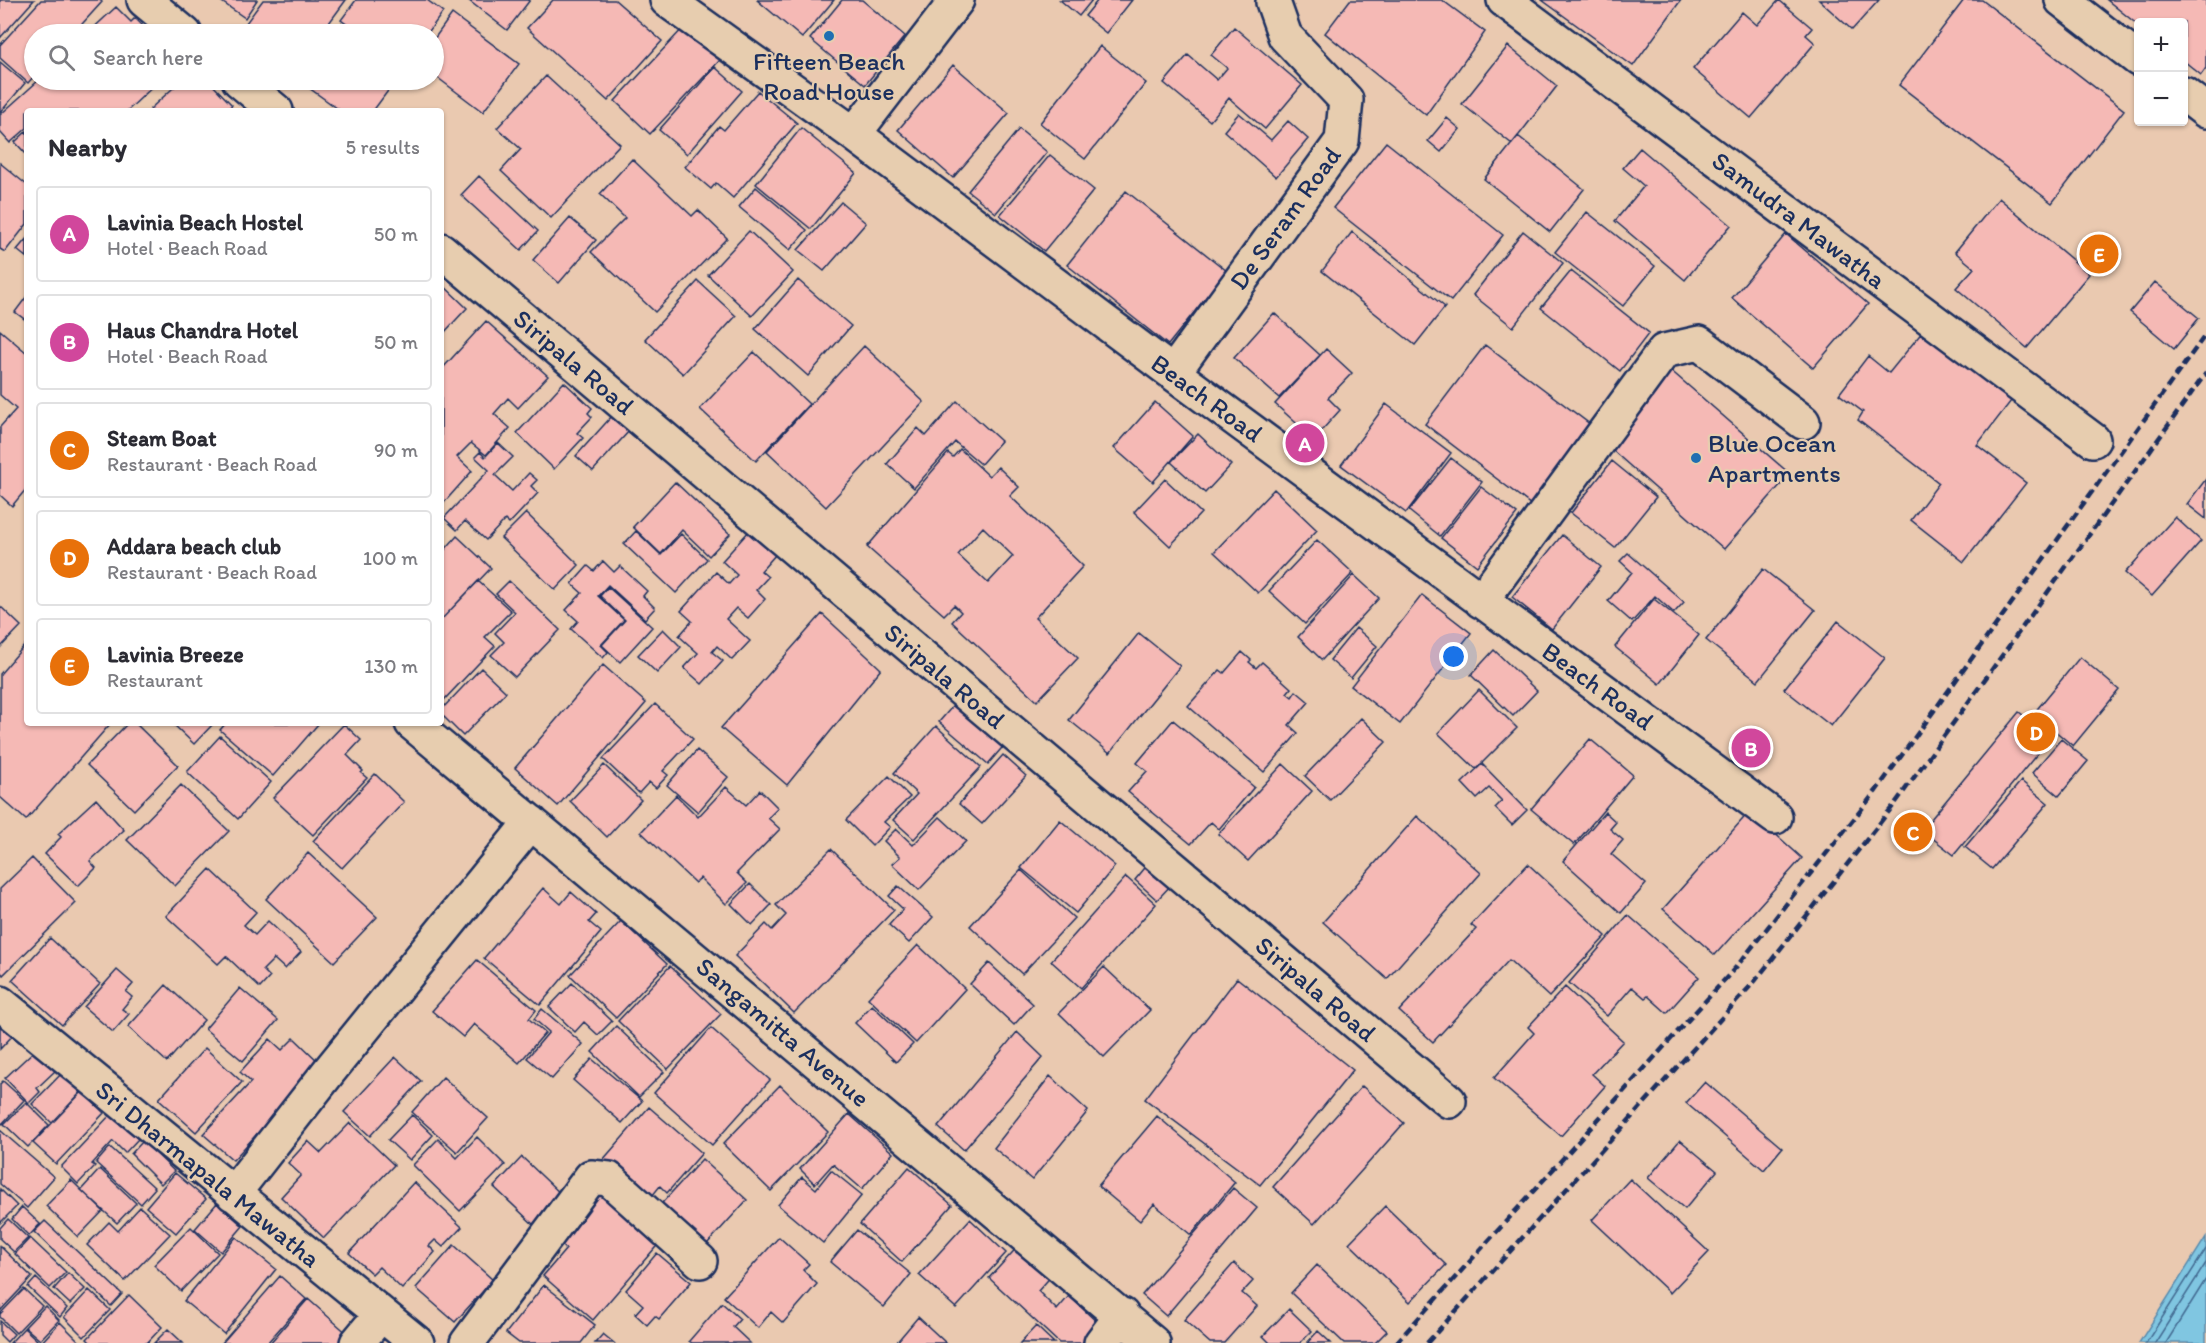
<!DOCTYPE html>
<html lang="en">
<head>
<meta charset="utf-8">
<style>
  :root { --surface:#fff; --page:#f7f7f7; --text:#2b2b33; --muted:#7c7c81; --line:#e1e1e2; --accent:#1f6fb2 }
  body { margin:0; font-family:Itim,sans-serif; background:var(--page); color:var(--text) }
  .controls { position:absolute; right:18px; top:18px; display:grid; overflow:hidden; border-radius:6px; box-shadow:0 2px 4px #0004 }
  .controls button { width:54px; height:54px; display:grid; place-items:center; padding:0; border:0; border-bottom:2px solid var(--line); background:var(--surface); color:var(--text); font:30px sans-serif }
  .you { position:absolute; left:1454px; top:657px; width:21px; height:21px; margin:-15px; border:4px solid #fff; border-radius:50%; background:#1a73e8; box-shadow:0 0 0 9px #1a73e833 }
  .badge { display:grid; place-items:center; width:39px; height:39px; border-radius:50%; background:var(--accent); color:#fff; font-size:20px; font-weight:700 }
  .pin { position:absolute; translate:-50% -50%; border:3px solid #fff; box-shadow:0 2px 6px #0006 }
  .list { margin:0; padding:0; list-style:none }
  h2 { display:flex; justify-content:space-between; align-items:center; height:78px; margin:0; padding:0 24px; font-size:26px }
  h2 small { font-size:20px; font-weight:400; color:var(--muted) }
  .list li { display:grid; grid-template-columns:39px 1fr auto; gap:18px; align-items:center; box-sizing:border-box; height:96px; margin:0 12px 12px; padding:0 12px; border:2px solid var(--line); border-radius:6px }
  .list b { display:block; font-size:22px; white-space:nowrap }
  .list p { margin:0; font-size:20px; white-space:nowrap; color:var(--muted) }
  .list em { font-size:20px; font-style:normal; color:var(--muted) }
  .icon { flex:none; width:33px; height:33px; fill:none; stroke:currentColor; stroke-width:2; stroke-linecap:round; stroke-linejoin:round }
  .map { position:relative; flex:none; width:2206px; height:1343px; overflow:hidden }
  .search { position:absolute; background:var(--surface); box-shadow:0 2px 4px #0004; left:24px; top:24px; width:420px; height:66px; display:flex; align-items:center; gap:15px; box-sizing:border-box; padding:0 21px; border-radius:33px; color:var(--muted); font-size:22px }
  .panel { position:absolute; background:var(--surface); box-shadow:0 2px 4px #0004; left:24px; top:108px; width:420px; height:618px; border-radius:6px }
  .map>svg:first-child { display:block }
  .water { fill:#80c6e1; stroke:#588aad; stroke-width:1.5 }
  .lines { fill:none; stroke-linecap:round; stroke-linejoin:round }
  .shore { stroke:#436b92; stroke-width:1.5 }
  .building { fill:#f5b9b5; stroke:#1b2f5e; stroke-width:1.5; fill-rule:evenodd }
  .minor-casing { stroke:#1b2f5e; stroke-width:38 }
  .minor { stroke:#e7cdaf; stroke-width:33 }
  .rail { stroke:#1b2f5e; stroke-width:4.5; stroke-dasharray:9 4.5; stroke-linecap:butt }
  .poi-dot { fill:#1f6fb2; stroke:#e7cdaf; stroke-width:2 }
  .labels { text-anchor:middle; dominant-baseline:central; stroke-width:4.5; stroke-linejoin:round; paint-order:stroke }
  .poi-label { font-size:26px; fill:#1b2f5e; stroke:#e7cdaf }
  .street-label { font-size:26px; fill:#1b2f5e; stroke:#e7cdaf }
</style>
</head>
<body>
<div class="map">
<svg width="2206" height="1343" viewBox="0 0 2206 1343">
  <rect width="100%" height="100%" fill="#eac9b0"/>
  <filter id="ink" filterUnits="userSpaceOnUse"><feTurbulence type="fractalNoise" baseFrequency=".0167" numOctaves="2"/><feDisplacementMap in="SourceGraphic" scale="12" xChannelSelector="R" yChannelSelector="G"/><feConvolveMatrix kernelMatrix="1 2 1 2 8 2 1 2 1" color-interpolation-filters="sRGB"/></filter>
  <g filter="url(#ink)">
    <path class="water" d="M2206,1237V1343H2139Z"/>
    <g class="lines">
      <path class="shore" d="M2146,1343L2206,1249
        M2155,1343L2206,1263
        M2166,1343L2206,1279"/>
    </g>
    <path class="building" d="M0,0H34L0,38Z
      M41,0H100L102,2L73,34H34V76L28,83L0,58V45Z
      M219,0H257L245,18Z
      M263,0H346L321,34H253L243,27Z
      M356,0H427L443,12L427,34H360L341,20Z
      M468,0H530L507,30Z
      M553,0H615L662,41L608,101L527,28Z
      M757,0H834L802,38Z
      M842,0H862L905,36L865,85L810,39Z
      M1060,0H1092L1079,16Z
      M1098,0H1132L1106,33L1085,16Z
      M1350,0H1442L1485,32L1426,115L1325,33Z
      M1542,0H1681L1633,66Z
      M1779,0L1812,28L1806,35L1815,43L1751,118L1693,69L1742,12L1757,25Z
      M1819,0H1879L1852,30Z
      M1964,0H1982L2124,110L2052,203L1899,85Z
      M2107,0H2206V68L2201,75L2184,61V22H2138V25Z
      M116,7L131,22L135,18L151,34H87Z
      M452,14L519,64L483,112L434,75V39Z
      M685,26L721,59L650,134L615,101Z
      M1234,27L1302,85L1265,129L1229,98L1210,121L1164,83L1188,55L1217,80L1227,68L1211,55Z
      M1100,46L1146,83L1085,159L1040,123Z
      M1508,46L1557,86L1512,144L1462,104Z
      M0,62L25,83L0,113Z
      M953,65L1009,113L953,178L898,130Z
      M715,67L742,91L687,154L659,130Z
      M546,76L620,144L551,218L501,171L521,149L497,128Z
      M39,80H160L127,111H27V128L10,143L0,132V115Z
      M182,80H208L232,105L225,111H152L150,109Z
      M298,80H396L373,111H341Z
      M758,91L797,123L733,198L716,183L711,189L685,167L719,126L724,130Z
      M1239,113L1271,140L1288,121L1308,139L1276,177L1224,131Z
      M1447,118L1460,129L1441,152L1428,141Z
      M801,128L856,173L811,229L756,184Z
      M1019,129L1047,152L996,213L968,191Z
      M27,131V155L15,142Z
      M1518,136L1584,189L1550,232L1484,179Z
      M1386,142L1503,235L1451,301L1333,208Z
      M1640,148L1731,225L1685,280L1615,221L1644,186L1623,168Z
      M1050,155L1094,190L1044,251L1000,215Z
      M632,159L692,216L698,210L727,238L655,312L591,252L625,218L600,194Z
      M0,163L27,185V224L5,252L0,249Z
      M479,176L538,231L521,250L461,195Z
      M756,187L807,230L790,250L739,207Z
      M1126,191L1227,271L1168,345L1067,265Z
      M1999,198L2089,274L2027,348L1956,288L1974,268L1955,252Z
      M841,202L866,223L824,271L798,250Z
      M1587,212L1655,266L1623,306L1555,252Z
      M570,218L596,240L559,283L533,260Z
      M749,231L793,272L752,316L708,275Z
      M1523,231L1563,263L1513,327L1473,295Z
      M1352,232L1445,307L1415,345L1322,271Z
      M1786,234L1868,304L1813,368L1732,298Z
      M27,238V258L17,250Z
      M1571,271L1649,333L1620,371L1541,308Z
      M798,280L851,326L808,376L755,329Z
      M698,281L736,316L683,374L645,339Z
      M2155,282L2199,318L2174,349L2130,312Z
      M441,283L467,308L441,336Z
      M27,296V321L15,312Z
      M1274,313L1320,355L1279,398L1234,358Z
      M486,321L548,376L518,408L508,398L494,414L510,428L486,455L471,443L457,457L472,471L441,506V370Z
      M0,330L27,353V488L12,506L0,495V427L16,409L0,395Z
      M1923,331L2011,401L1977,445L2026,483L1964,562L1911,520L1939,483L1858,420L1863,412L1839,394L1868,356L1889,373Z
      M1485,345L1599,431L1539,511L1425,424Z
      M864,346L924,402L826,507L767,451Z
      M1326,349L1352,373L1328,398L1340,410L1314,439L1275,404Z
      M754,352L809,404L756,461L700,409Z
      M1668,368L1790,474L1724,549L1603,442Z
      M564,382L592,408L588,413L592,417L577,433L583,438L554,469L517,433Z
      M957,401L1001,441L981,464L955,442L914,488L887,464L918,428L926,436Z
      M1155,402L1193,436L1153,482L1114,448Z
      M1386,404L1451,453L1406,513L1341,465Z
      M612,416L629,431L593,471L576,456Z
      M1198,434L1231,465L1205,493L1171,462Z
      M498,443L513,457L495,475L512,491L529,473L537,480L531,486L538,493L509,524L505,520L486,540L465,521L457,530L444,518L489,470L475,457L480,452L485,457Z
      M960,449L989,476L998,467L1019,487L1010,496L1083,566L1035,618L1078,658L1037,701L952,622L961,612L954,605L944,615L867,547L948,453L953,457ZM983,527L1013,556L988,583L958,555Z
      M1451,458L1482,482L1440,536L1409,511Z
      M1612,461L1656,497L1615,548L1571,513Z
      M1165,479L1201,513L1170,546L1134,512Z
      M2206,479V519L2187,504Z
      M675,482L730,534L709,556L682,530L661,554L633,527Z
      M1481,487L1517,514L1477,566L1441,538Z
      M1274,489L1317,530L1258,593L1214,552Z
      M526,513L579,565L555,590L501,538Z
      M2175,517L2201,541L2152,596L2125,573Z
      M750,530L776,554L761,571L768,577L756,590L765,599L748,618L736,608L726,619L750,641L732,660L717,646L712,652L723,661L702,684L684,668L698,653L679,636L692,621L681,611L716,572L729,584L737,575L722,561Z
      M636,531L661,555L681,534L707,559L676,593L624,544Z
      M1562,535L1601,567L1552,629L1512,597Z
      M457,536L491,568L441,620V554Z
      M1317,540L1353,573L1305,624L1269,591Z
      M1628,553L1684,602L1674,613L1655,596L1632,622L1608,601L1632,572L1620,561Z
      M603,561L614,572L620,566L647,591L643,596L655,608L645,619L608,585L598,596L624,620L601,645L608,652L603,658L571,629L578,621L566,610L582,593L572,584L588,566L594,571Z
      M1763,569L1815,610L1758,681L1706,640Z
      M1354,575L1379,598L1322,660L1298,637Z
      M478,581L511,611L485,637L495,646L441,703V620Z
      M509,581L560,630L515,677L491,655L504,642L495,633L515,612L496,594Z
      M608,587L652,627L620,662L602,645L625,620L600,596Z
      M1422,595L1471,633L1400,724L1351,686Z
      M1654,599L1699,635L1660,684L1615,647Z
      M0,606L21,626L0,648Z
      M822,614L881,669L787,785L721,728Z
      M1838,621L1885,658L1831,726L1784,689Z
      M1356,628L1377,646L1351,678L1330,660Z
      M663,629L681,647L657,673L638,655Z
      M1139,633L1180,666L1110,753L1069,720Z
      M25,645L27,723H111L26,820L0,797V674Z
      M1494,650L1537,691L1513,716L1471,675Z
      M1242,652L1251,660L1249,662L1256,668L1262,662L1291,688L1287,693L1292,697L1296,691L1309,702L1289,725L1298,733L1264,772L1188,706L1220,670L1224,673Z
      M2080,657L2119,690L2073,746L2034,713Z
      M603,665L646,703L558,806L515,768Z
      M481,668L506,692L463,736L441,714V710Z
      M1479,690L1517,728L1476,769L1438,733Z
      M958,700L1007,742L988,764L939,722Z
      M655,704L693,739L663,771L668,775L656,788L649,782L639,793L603,759Z
      M2019,712L2051,737L1954,855L1922,830Z
      M1361,718L1386,742L1330,800L1305,776Z
      M1173,720L1254,787L1219,829L1211,822L1191,844L1128,792L1147,771L1137,763Z
      M128,723H135L178,765L134,810L87,765Z
      M172,723H214L194,744Z
      M226,723H319L273,776L220,730Z
      M344,724L361,740L347,755L363,771L361,773L367,778L313,835L273,798Z
      M936,726L981,767L914,839L893,820L917,794L894,773Z
      M220,736L271,782L238,819L187,772Z
      M1590,739L1633,775L1574,845L1531,809Z
      M2061,739L2088,761L2059,796L2032,773Z
      M697,750L728,777L698,812L667,785Z
      M1003,755L1026,776L982,824L959,804Z
      M1283,764L1312,791L1248,861L1218,834Z
      M1482,764L1527,810L1512,825L1495,808L1502,801L1489,788L1477,799L1462,783Z
      M604,765L641,800L607,837L570,801Z
      M375,774L404,802L342,868L313,841Z
      M889,776L910,797L884,822L890,827L872,846L846,820Z
      M2021,781L2048,803L1992,869L1965,847Z
      M181,785L229,831L175,886L127,840Z
      M726,787L746,805L760,790L778,808L768,818L780,829L737,873L747,883L726,904L700,878L695,883L641,832L676,795L698,817Z
      M96,799L124,830L90,861L96,868L78,886L45,854L61,837L58,834Z
      M1750,811L1802,858L1715,955L1663,909Z
      M1605,812L1616,822L1610,829L1623,840L1611,854L1646,884L1621,913L1563,861Z
      M1417,816L1481,873L1387,979L1323,922Z
      M940,817L966,841L919,890L892,864L900,857L884,841L896,829L913,845Z
      M1060,820L1115,866L1076,913L1021,868Z
      M831,849L894,910L794,1013L735,956L766,924L772,930L786,915L776,905Z
      M308,853L377,917L334,962L266,899Z
      M32,858L76,903L3,975L0,971V889Z
      M1149,863L1172,884L1157,900L1135,880Z
      M1528,864L1606,936L1549,997L1509,960L1433,1042L1399,1011L1476,929L1471,925Z
      M210,869L256,912L244,925L255,935L268,921L301,952L285,969L274,959L263,970L270,977L260,988L226,956L218,964L166,916Z
      M1021,870L1074,918L1022,974L970,926Z
      M1126,877L1156,904L1081,988L1051,961Z
      M750,884L771,905L752,925L731,904Z
      M898,886L933,917L909,943L889,925L903,909L889,896Z
      M543,888L561,904L571,892L596,914L589,922L601,932L540,1005L484,958Z
      M1628,915L1699,977L1667,1013L1648,996L1645,998L1632,987L1607,1016L1569,983Z
      M621,921L667,964L616,1018L570,975Z
      M50,938L100,984L62,1025L12,980Z
      M918,945L965,989L916,1043L868,998Z
      M477,960L536,1010L529,1019L545,1033L519,1063L474,1024L463,1037L432,1011Z
      M989,963L1033,1004L1014,1025L970,984Z
      M670,966L721,1014L668,1069L618,1021Z
      M1104,967L1150,1010L1104,1057L1059,1013Z
      M117,970L133,984L126,992L132,997L122,1009L129,1014L113,1032L84,1007Z
      M1237,978L1353,1070L1260,1185L1145,1099Z
      M572,983L612,1021L598,1035L584,1022L575,1032L549,1007Z
      M166,985L204,1020L167,1062L128,1027Z
      M1565,987L1623,1041L1592,1074L1605,1086L1561,1136L1494,1078L1534,1033L1528,1027Z
      M240,988L278,1020L243,1061L205,1029Z
      M872,1005L913,1044L896,1062L855,1023Z
      M542,1009L583,1044L552,1079L527,1058L549,1032L534,1019Z
      M0,1021L14,1034L0,1049Z
      M616,1026L664,1072L639,1097L592,1052Z
      M711,1028L770,1080L712,1145L654,1093Z
      M1017,1032L1043,1057L964,1150L938,1127Z
      M294,1038L321,1064L233,1160L203,1134L251,1082L240,1072L270,1039L282,1050Z
      M205,1048L242,1082L196,1132L159,1099Z
      M36,1049L56,1070L37,1088L40,1092L29,1103L5,1078Z
      M395,1057L421,1081L370,1136L344,1112Z
      M592,1059L642,1101L622,1123L573,1080Z
      M64,1071L83,1090L52,1123L32,1104Z
      M1050,1076L1088,1111L1032,1180L994,1148Z
      M443,1077L488,1118L457,1152L412,1112Z
      M3,1081L24,1100L2,1124L0,1122V1084Z
      M1705,1082L1782,1148L1764,1170L1686,1103Z
      M780,1085L828,1132L771,1191L723,1144Z
      M1362,1086L1404,1123L1314,1224L1273,1187Z
      M82,1092L104,1113L56,1164L33,1143Z
      M26,1102L49,1125L28,1147L4,1124Z
      M649,1107L702,1153L667,1193L660,1186L648,1201L602,1161Z
      M112,1113L138,1139L125,1153L113,1141L92,1164L95,1166L78,1184L61,1167Z
      M849,1114L893,1153L862,1189L833,1164L815,1184L800,1169Z
      M412,1115L433,1135L410,1160L388,1140Z
      M1157,1116L1235,1182L1191,1235L1154,1204L1140,1221L1098,1186Z
      M350,1123L394,1165L324,1238L281,1197L301,1175L288,1163L308,1141L321,1153Z
      M0,1130L54,1177L27,1208L0,1184Z
      M477,1137L505,1165L460,1211L413,1165L438,1139L457,1158Z
      M1680,1140L1717,1171L1685,1209L1648,1178Z
      M143,1141L174,1171L161,1184L131,1154Z
      M110,1147L155,1188L141,1204L96,1163Z
      M522,1157L563,1196L535,1226L494,1187Z
      M702,1159L747,1200L707,1244L662,1203Z
      M909,1167L952,1205L902,1262L860,1224Z
      M100,1169L136,1203L117,1223L81,1190Z
      M831,1170L862,1195L823,1243L778,1205L802,1177L816,1189Z
      M175,1173L206,1199L176,1233L146,1207Z
      M1630,1179L1709,1252L1670,1293L1592,1220Z
      M71,1180L103,1211L78,1237L46,1206Z
      M414,1182L462,1227L443,1247L435,1240L429,1246L435,1252L402,1289L379,1267L372,1274L349,1253Z
      M594,1183L661,1241L593,1320L543,1276L566,1249L550,1234Z
      M1233,1188L1257,1208L1166,1316L1142,1295Z
      M0,1189L17,1206L0,1223Z
      M217,1203L243,1226L221,1252L195,1229Z
      M1385,1206L1446,1265L1410,1302L1349,1243Z
      M22,1207L40,1224L29,1236L12,1219Z
      M140,1207L170,1234L125,1281L87,1245L109,1222L118,1231Z
      M8,1219L28,1238L14,1252L0,1239V1228Z
      M970,1219L1006,1253L956,1308L919,1275Z
      M45,1221L122,1294L111,1306L34,1232Z
      M191,1227L218,1253L181,1291L154,1265Z
      M857,1230L911,1274L884,1307L830,1262Z
      M236,1237L276,1269L224,1334L184,1301Z
      M779,1237L809,1264L803,1270L817,1284L783,1323L771,1312L758,1328L724,1297Z
      M30,1238L66,1272L50,1288L15,1254Z
      M1022,1242L1055,1272L1038,1291L1057,1310L1069,1296L1100,1325L1084,1343H1059L989,1278Z
      M454,1245L493,1280L455,1322L416,1288Z
      M0,1246L32,1277L0,1311Z
      M657,1253L691,1282L659,1319L655,1316L647,1325L635,1314L643,1305L626,1290Z
      M1234,1263L1253,1281L1242,1293L1257,1306L1224,1343H1210L1184,1320Z
      M1317,1265L1387,1331L1375,1343H1344L1291,1293Z
      M68,1273L85,1289L70,1304L54,1289Z
      M280,1276L306,1299L267,1343H222Z
      M36,1278L67,1308L60,1317L28,1287Z
      M544,1285L595,1325L581,1343H519L506,1333Z
      M24,1289L42,1306L16,1333L0,1317V1314Z
      M89,1290L110,1310L84,1337L64,1317Z
      M129,1295L162,1327L147,1343H91L87,1339Z
      M308,1299L349,1335L343,1343H270Z
      M722,1303L740,1319L733,1327L750,1343H692L689,1341Z
      M45,1306L59,1320L40,1340L25,1327Z
      M1289,1309L1312,1331L1300,1343H1270L1263,1336Z
      M918,1317L946,1343H896Z
      M0,1321L14,1334L7,1342L0,1335Z
      M60,1322L81,1343H41Z
      M1036,1326L1054,1343H1020Z
      M24,1328L37,1340L34,1343H10Z
      M168,1329L183,1343H154Z
      M1318,1331L1331,1343H1307Z
      M603,1334L614,1343H595Z"/>
    <g class="lines">
      <g class="minor-casing">
        <path id="minor" d="M144,0L185,34
          M667,0L854,134L1173,373L1775,817
          M1504,0L2093,440
          M2062,0L2138,59
          M239,80L276,111
          M2184,94L2206,111
          M854,134L957,0
          M441,250L1449,1101
          M1173,373L1342,141L1346,100L1285,36L1273,2L1274,0
          M1481,601L1664,351L1699,343L1803,422
          M412,723L1153,1343
          M0,1003L417,1343
          M233,1194L330,1070L531,822
          M357,1343L381,1314
          M467,1343L591,1177L609,1179L700,1261
          M1101,1343L1122,1315"/>
      </g>
      <use href="#minor" class="minor"/>
      <path class="rail" d="M1396,1343L1737,966L1876,791L2206,334
        M1427,1343L1755,981L1894,805L2206,373"/>
    </g>
  </g>
  <g class="poi-dot">
    <circle cx="829" cy="36" r="6"/>
    <circle cx="1696" cy="458" r="6"/>
  </g>
  <g class="labels">
    <g class="poi-label">
      <text x="829" y="61">Fifteen Beach<tspan x="829" dy="30">Road House</tspan></text>
      <text x="1708" y="443" text-anchor="start">Blue Ocean<tspan x="1708" dy="30">Apartments</tspan></text>
    </g>
    <g class="street-label">
      <text transform="translate(1285 218) rotate(-54)">De Seram Road</text>
      <text transform="translate(1799 220) rotate(37)">Samudra Mawatha</text>
      <text transform="translate(574 362) rotate(40)">Siripala Road</text>
      <text transform="translate(1207 398) rotate(36)">Beach Road</text>
      <text transform="translate(945 676) rotate(40)">Siripala Road</text>
      <text transform="translate(1598 686) rotate(36)">Beach Road</text>
      <text transform="translate(1316 989) rotate(40)">Siripala Road</text>
      <text transform="translate(783 1032) rotate(40)">Sangamitta Avenue</text>
      <text transform="translate(208 1174) rotate(39)">Sri Dharmapala Mawatha</text>
    </g>
  </g>
</svg>
<div class="controls">
<button>+</button>
<button>−</button>
</div>
<div class="you"></div>
<div class="pin badge" style="left:1305px;top:443px;background:#d1479c">A</div>
<div class="pin badge" style="left:1751px;top:748px;background:#d1479c">B</div>
<div class="pin badge" style="left:1913px;top:832px;background:#e8710a">C</div>
<div class="pin badge" style="left:2036px;top:732px;background:#e8710a">D</div>
<div class="pin badge" style="left:2099px;top:254px;background:#e8710a">E</div>
<div class="search"><svg class="icon" aria-label="search" viewBox="0 0 24 24"><circle cx="10" cy="10" r="6"/><path d="M15 15l6 6"/></svg>Search here</div>
<section class="panel">
<h2>Nearby<small>5 results</small></h2>
<ul class="list">
<li><span class="badge" style="background:#d1479c">A</span><div><b>Lavinia Beach Hostel</b><p>Hotel · Beach Road</p></div><em>50 m</em></li>
<li><span class="badge" style="background:#d1479c">B</span><div><b>Haus Chandra Hotel</b><p>Hotel · Beach Road</p></div><em>50 m</em></li>
<li><span class="badge" style="background:#e8710a">C</span><div><b>Steam Boat</b><p>Restaurant · Beach Road</p></div><em>90 m</em></li>
<li><span class="badge" style="background:#e8710a">D</span><div><b>Addara beach club</b><p>Restaurant · Beach Road</p></div><em>100 m</em></li>
<li><span class="badge" style="background:#e8710a">E</span><div><b>Lavinia Breeze</b><p>Restaurant</p></div><em>130 m</em></li>
</ul>
</section>
</div>
</body>
</html>
